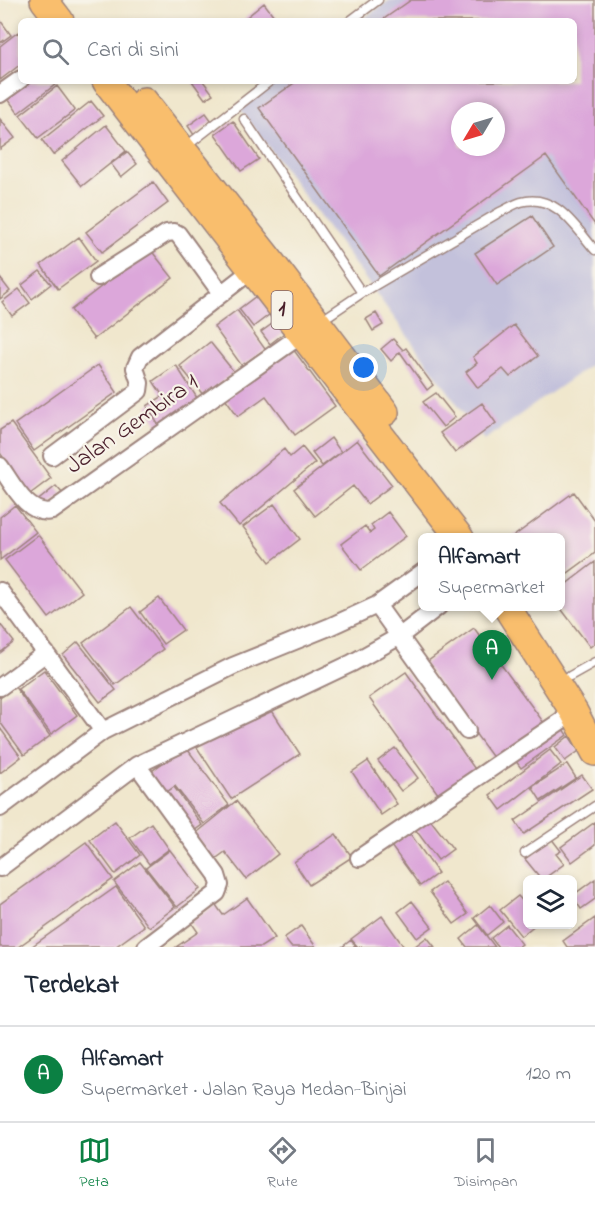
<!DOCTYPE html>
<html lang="id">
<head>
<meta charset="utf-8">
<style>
  :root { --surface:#fff; --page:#f2f2f3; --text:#1f2937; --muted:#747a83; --line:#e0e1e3; --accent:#0b8043 }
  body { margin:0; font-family:"Indie Flower",sans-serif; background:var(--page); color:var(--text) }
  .controls { position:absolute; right:18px; bottom:18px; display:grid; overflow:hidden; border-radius:9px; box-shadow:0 3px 9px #0003 }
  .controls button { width:54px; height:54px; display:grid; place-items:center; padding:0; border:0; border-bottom:2px solid var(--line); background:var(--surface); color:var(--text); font:30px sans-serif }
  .compass { position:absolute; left:451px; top:102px; width:54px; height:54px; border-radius:50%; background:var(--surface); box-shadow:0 3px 9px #0003; rotate:232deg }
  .you { position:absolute; left:364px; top:368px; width:21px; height:21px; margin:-15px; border:4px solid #fff; border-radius:50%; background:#1a73e8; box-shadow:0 0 0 9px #1a73e833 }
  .badge { display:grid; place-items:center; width:39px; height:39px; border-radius:50%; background:var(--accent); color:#fff; font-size:20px; font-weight:700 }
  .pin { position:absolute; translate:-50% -50px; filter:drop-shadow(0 2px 3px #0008) }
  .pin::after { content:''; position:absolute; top:32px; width:21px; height:18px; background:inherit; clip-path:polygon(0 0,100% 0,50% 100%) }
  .popup { position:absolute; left:418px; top:533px; width:147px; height:78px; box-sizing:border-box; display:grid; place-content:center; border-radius:9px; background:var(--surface); filter:drop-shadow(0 2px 4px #0005); font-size:20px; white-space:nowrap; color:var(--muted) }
  .popup b { font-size:22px; color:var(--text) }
  .popup::after { content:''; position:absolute; left:50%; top:100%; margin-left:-12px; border:12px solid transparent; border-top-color:var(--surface) }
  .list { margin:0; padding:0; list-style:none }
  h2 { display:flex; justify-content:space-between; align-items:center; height:78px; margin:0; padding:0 24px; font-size:26px }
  h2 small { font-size:20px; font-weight:400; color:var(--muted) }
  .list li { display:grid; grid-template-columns:39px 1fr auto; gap:18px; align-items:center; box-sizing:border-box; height:96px; padding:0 24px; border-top:2px solid var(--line) }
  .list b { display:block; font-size:22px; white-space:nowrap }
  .list p { margin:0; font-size:20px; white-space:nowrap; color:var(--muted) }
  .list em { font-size:20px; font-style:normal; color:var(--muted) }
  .icon { flex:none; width:33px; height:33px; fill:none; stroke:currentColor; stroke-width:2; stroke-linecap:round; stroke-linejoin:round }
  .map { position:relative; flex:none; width:595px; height:947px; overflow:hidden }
  .search { position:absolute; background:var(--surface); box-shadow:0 3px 9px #0003; left:18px; right:18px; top:18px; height:66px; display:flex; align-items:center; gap:15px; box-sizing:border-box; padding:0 21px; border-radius:9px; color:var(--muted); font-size:22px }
  .sheet { height:174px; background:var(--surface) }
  nav { display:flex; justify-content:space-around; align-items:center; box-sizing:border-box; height:84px; border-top:2px solid var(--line); background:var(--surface); font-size:16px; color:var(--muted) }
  nav a { display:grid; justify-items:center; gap:3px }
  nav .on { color:var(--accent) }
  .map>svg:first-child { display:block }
  .industrial { fill:#c3c1db; fill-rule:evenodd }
  .building { fill:#dca7da; fill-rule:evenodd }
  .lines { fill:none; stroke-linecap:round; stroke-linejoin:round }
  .service-casing { stroke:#9d837c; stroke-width:11 }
  .minor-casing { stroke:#9d837c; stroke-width:20 }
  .trunk-casing { stroke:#9d837c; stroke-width:30 }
  .service { stroke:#fff; stroke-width:8 }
  .minor { stroke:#fff; stroke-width:16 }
  .trunk { stroke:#f9be6d; stroke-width:27 }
  .labels { text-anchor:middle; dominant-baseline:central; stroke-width:4.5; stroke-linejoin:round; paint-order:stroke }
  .shield { fill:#f7f3e8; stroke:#7e5f64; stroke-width:1.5 }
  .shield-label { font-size:22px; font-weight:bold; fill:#4a1f2b }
  .street-label { font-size:24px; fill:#4a1f2b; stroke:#f7f3e8 }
</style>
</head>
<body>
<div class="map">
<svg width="595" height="947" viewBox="0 0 595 947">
  <rect width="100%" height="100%" fill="#f7f3e8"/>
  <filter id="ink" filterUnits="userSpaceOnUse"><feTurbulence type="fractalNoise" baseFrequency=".0167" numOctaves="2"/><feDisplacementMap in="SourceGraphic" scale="12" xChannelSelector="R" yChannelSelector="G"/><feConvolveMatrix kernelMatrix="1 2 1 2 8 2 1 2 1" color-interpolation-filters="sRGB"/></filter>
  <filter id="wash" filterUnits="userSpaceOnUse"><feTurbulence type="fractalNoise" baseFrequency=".008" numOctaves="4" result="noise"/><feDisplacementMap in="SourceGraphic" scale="24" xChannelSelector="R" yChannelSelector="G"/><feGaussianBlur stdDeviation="1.35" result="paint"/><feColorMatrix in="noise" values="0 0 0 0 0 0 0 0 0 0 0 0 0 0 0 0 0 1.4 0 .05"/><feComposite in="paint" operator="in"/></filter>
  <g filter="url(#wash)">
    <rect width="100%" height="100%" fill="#f0e7cd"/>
    <path class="industrial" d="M390,0H595V362L484,440L239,107L276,81H574V21H360ZM460,111H496V147H460Z"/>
    <g id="blocks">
      <path class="building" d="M411,0H595V225L546,156L379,276L259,108L297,81H574V21H381ZM460,111H496V147H460Z
        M264,3L277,20L276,21H242Z
        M0,20L11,35L0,43Z
        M18,32L21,36V64L0,80V46Z
        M26,81H54L56,84L18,113L6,96Z
        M192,81H203L213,94L205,99Z
        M57,86L75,110L38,138L20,115Z
        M91,101L103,116L53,155L42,140Z
        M206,113L212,121L194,135L188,126Z
        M0,119L15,138L0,149Z
        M233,121L259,159L241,171L215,134Z
        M106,125L126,151L82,186L62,161Z
        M127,152L137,164L121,177L111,164Z
        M153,182L168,203L102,252L86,232Z
        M532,216L553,247L497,285L475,253Z
        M79,237L96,261L58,289L41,265Z
        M150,249L173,278L94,339L71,310Z
        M40,271L51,284L32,299L22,285Z
        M0,278L10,291L0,299Z
        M19,289L30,303L12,316L2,302Z
        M260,293L274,311L253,327L239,309Z
        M237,310L265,349L242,366L214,327Z
        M376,313L383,325L373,331L366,319Z
        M279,319L288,330L270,344L261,332Z
        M514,325L538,356L510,377L503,369L478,388L466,372L477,363L473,357Z
        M393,339L403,350L406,348L433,385L427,390L400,352L391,361L381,349Z
        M210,342L234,372L204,396L180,366Z
        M293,349L335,406L295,435L266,396L238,416L225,398Z
        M98,365L117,392L34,451L15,424Z
        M176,365L199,401L159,426L147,406L163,396L153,381Z
        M436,393L455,417L443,427L423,402Z
        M482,403L496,423L455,453L440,433Z
        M11,423L51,478L30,494L0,453V430Z
        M331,438L341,452L322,466L312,453Z
        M357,440L392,485L367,504L353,486L315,516L294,489Z
        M302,447L315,463L239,526L220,503L284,449L290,457Z
        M56,486L63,494L41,511L35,503Z
        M574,492L595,521V553L561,578V538H515L514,536Z
        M274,504L300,539L270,562L243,527Z
        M15,505L36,532L0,560V517Z
        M388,512L406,536L361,570L341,544L365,526L370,533L374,530L371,525Z
        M38,535L82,592L49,618L5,560Z
        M595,562V643L590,647L559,606H561V588Z
        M159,598L183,630L163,644L140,612Z
        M131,607L163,649L115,685L83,643Z
        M0,624L14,642L0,653Z
        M474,628L547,727L497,763L424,664Z
        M78,642L116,690L100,702L63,655Z
        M44,670L77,715L51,734L18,689Z
        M406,672L477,772L441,798L369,698Z
        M15,687L50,736L24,755L0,722V698Z
        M269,706L300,754L231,799L194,743L235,722L238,727Z
        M559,723L567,735L521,768L512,756Z
        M0,728L21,757L0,773Z
        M569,736L579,751L565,761L555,747Z
        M185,746L229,805L204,824L175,786L164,794L148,774Z
        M395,748L418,778L401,791L378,761Z
        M550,750L561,764L501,810L490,795Z
        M368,761L397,804L381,815L352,772Z
        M567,764L576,778L541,801L532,787Z
        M582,775L592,789L524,834L515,821Z
        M174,787L202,825L191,833L163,795Z
        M236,801L278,854L246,879L225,852L214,860L194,835Z
        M429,818L453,849L438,860L415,829Z
        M115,821L140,855L115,874L90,840Z
        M595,822V845L572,862L561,847Z
        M151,823L169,849L149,864L130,838Z
        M409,832L438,873L420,886L391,846Z
        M336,834L352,857L309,885L294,862Z
        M551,838L561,851L556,854L564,864L542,880L525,859Z
        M86,842L113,879L18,947H0V904Z
        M170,850L200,889L177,907L146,868Z
        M140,862L175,907L149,927L114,882Z
        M595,879V899L581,909L572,896Z
        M444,882L468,914L454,924L430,892Z
        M116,887L144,926L115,947H31Z
        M518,896L528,907V924H536L521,936L500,910Z
        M247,898L275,938L261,947H176L198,932L191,922L216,905L223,915Z
        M412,901L432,927L417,938L398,912Z
        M490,905L503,922L487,935L474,918Z
        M382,916L404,947H358L351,939Z
        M595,918V947H567L563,941Z
        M478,925L495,947H467L461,939Z
        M507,925L522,944L518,947H498L491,938Z
        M301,926L316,947H291L284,938Z
        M427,937L435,947H414Z
        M351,940L356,947H342Z"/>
    </g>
  </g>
  <g filter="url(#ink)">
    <use href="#blocks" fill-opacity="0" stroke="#9d837c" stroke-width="1.5"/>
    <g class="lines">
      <g class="service-casing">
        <path id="service" d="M350,21L378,0
          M244,119L362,293
          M184,148L270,81
          M319,322L362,293L500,212C507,209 514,204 521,202C556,193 575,227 595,250
          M570,676L595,662
          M525,853L595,806"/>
      </g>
      <g class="minor-casing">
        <path id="minor" d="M0,94L21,79
          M98,277L167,233L174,232L178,234L221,293
          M52,456L139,391L140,383L135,368L140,357L252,270
          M0,466C12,483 28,517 52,511L301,335
          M0,591L103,731
          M377,605L467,731
          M0,687L46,653
          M137,765L217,875L220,885L217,893L146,947
          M0,808L103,731L233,666L329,627L377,605L423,572
          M359,858L574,712
          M0,868L137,765L352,663L400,636L439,606"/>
      </g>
      <g class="trunk-casing">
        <path id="trunk" d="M44,0L60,21
          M106,81L460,538
          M144,101L268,258L385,412
          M506,606L574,712L595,752"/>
      </g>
      <use href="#service" class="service"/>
      <use href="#minor" class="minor"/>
      <use href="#trunk" class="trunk"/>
    </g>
  </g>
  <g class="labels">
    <rect class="shield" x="271.5" y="291" width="21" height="38" rx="4.5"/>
    <g class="shield-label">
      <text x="282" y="310">1</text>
    </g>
    <g class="street-label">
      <text transform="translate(133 425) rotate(-35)">Jalan Gembira 1</text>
    </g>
  </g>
</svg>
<div class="controls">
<button><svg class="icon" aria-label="layers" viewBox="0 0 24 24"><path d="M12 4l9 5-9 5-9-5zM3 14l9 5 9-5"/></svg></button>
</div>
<svg class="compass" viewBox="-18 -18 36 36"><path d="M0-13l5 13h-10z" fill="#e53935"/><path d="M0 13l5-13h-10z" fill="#747a83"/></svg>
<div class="you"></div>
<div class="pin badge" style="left:492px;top:680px">A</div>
<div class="popup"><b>Alfamart</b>Supermarket</div>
<div class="search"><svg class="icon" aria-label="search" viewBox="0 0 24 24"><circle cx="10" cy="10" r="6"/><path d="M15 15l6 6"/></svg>Cari di sini</div>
</div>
<section class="sheet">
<h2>Terdekat<small></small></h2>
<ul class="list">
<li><span class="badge">A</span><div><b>Alfamart</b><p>Supermarket · Jalan Raya Medan-Binjai</p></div><em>120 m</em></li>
</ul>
</section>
<nav>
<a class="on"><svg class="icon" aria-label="map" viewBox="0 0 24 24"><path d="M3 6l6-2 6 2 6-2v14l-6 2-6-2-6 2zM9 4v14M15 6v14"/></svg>Peta</a>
<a><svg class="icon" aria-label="directions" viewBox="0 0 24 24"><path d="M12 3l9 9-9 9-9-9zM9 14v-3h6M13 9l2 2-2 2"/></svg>Rute</a>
<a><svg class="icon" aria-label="saved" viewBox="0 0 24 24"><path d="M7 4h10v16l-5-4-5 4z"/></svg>Disimpan</a>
</nav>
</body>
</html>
